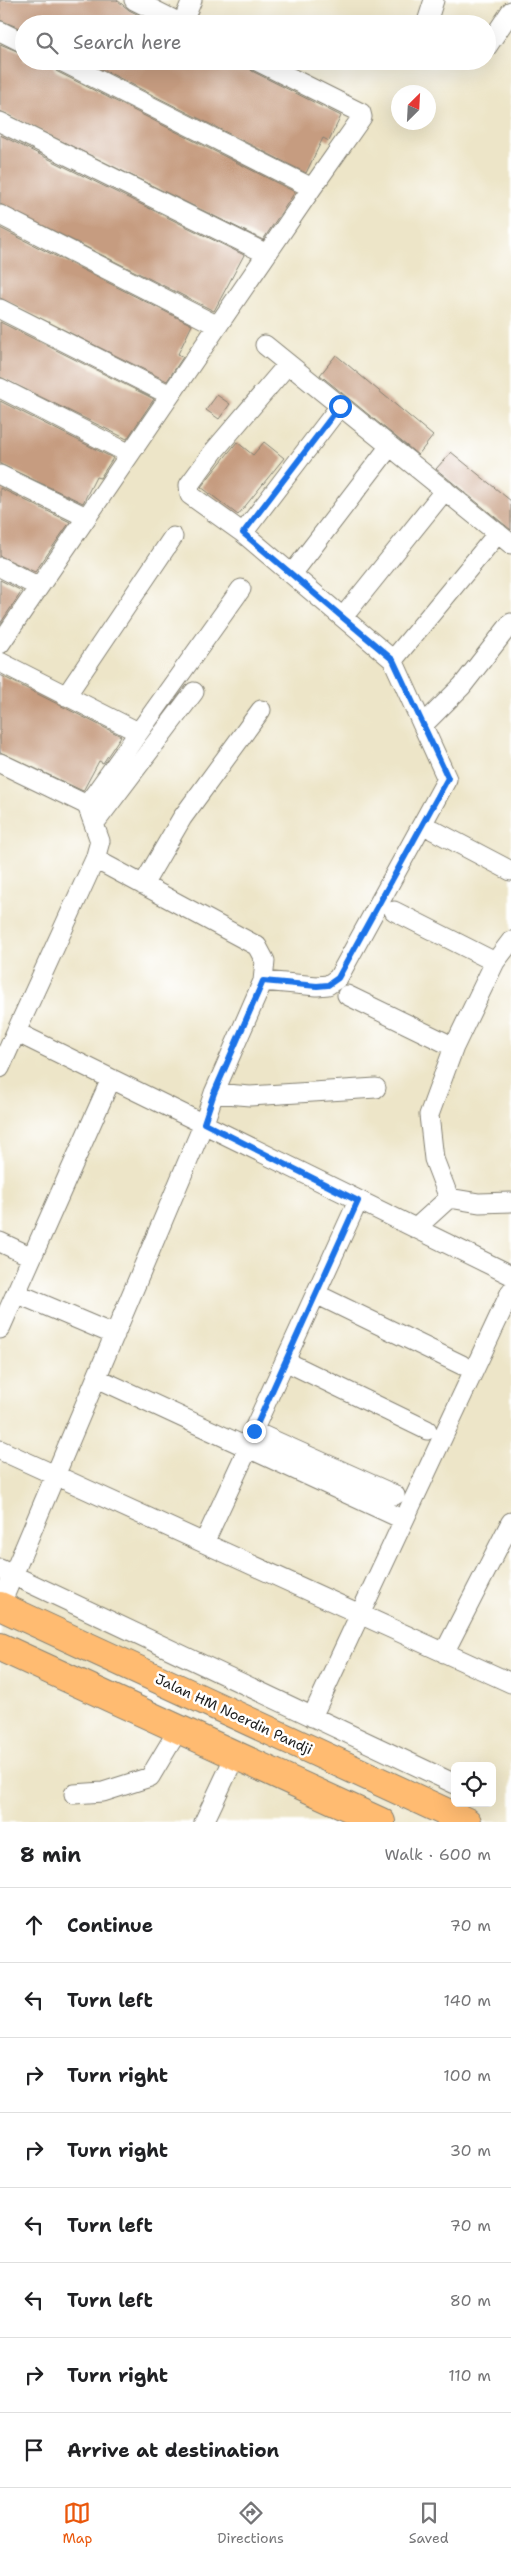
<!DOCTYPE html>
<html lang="en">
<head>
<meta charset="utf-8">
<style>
  :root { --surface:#fff; --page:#f2f2f2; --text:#202124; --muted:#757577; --line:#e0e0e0; --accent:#ea580c }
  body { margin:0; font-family:"Shantell Sans",sans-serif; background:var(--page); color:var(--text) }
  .controls { position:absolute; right:15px; bottom:15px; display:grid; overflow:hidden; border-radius:8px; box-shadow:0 5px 20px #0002 }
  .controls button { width:45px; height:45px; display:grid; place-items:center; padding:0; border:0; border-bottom:1px solid var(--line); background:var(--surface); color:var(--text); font:25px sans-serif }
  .compass { position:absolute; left:391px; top:85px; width:45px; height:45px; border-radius:50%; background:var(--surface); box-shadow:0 5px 20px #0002; rotate:24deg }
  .stop { position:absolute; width:15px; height:15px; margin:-11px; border:4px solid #1a73e8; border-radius:50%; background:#fff }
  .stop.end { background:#1a73e8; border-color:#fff; box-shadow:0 1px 5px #0008 }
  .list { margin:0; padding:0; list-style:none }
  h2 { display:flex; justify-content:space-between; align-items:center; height:65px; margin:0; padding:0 20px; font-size:21px }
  h2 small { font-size:16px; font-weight:400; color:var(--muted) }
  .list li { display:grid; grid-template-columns:32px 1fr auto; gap:15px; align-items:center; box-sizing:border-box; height:75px; padding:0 20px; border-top:1px solid var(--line) }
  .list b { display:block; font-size:19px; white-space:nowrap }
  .list em { font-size:16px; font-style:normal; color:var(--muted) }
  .icon { flex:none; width:28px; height:28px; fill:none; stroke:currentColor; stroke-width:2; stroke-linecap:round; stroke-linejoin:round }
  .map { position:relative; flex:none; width:511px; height:1822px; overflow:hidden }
  .search { position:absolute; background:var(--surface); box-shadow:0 5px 20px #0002; left:15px; right:15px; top:15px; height:55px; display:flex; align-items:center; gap:12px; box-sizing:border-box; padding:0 18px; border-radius:28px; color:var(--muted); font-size:19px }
  .sheet { height:665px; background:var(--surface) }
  nav { display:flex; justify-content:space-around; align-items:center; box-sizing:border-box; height:70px; border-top:1px solid var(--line); background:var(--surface); font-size:14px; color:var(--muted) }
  nav a { display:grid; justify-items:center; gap:2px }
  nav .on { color:var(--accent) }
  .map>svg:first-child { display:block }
  .building { fill:#c69c80 }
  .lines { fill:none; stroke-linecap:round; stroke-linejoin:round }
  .minor-casing { stroke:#848072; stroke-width:21 }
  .primary-casing { stroke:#848072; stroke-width:30 }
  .minor { stroke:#fff; stroke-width:19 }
  .primary { stroke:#ffbb71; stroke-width:28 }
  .route { stroke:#1a73e8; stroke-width:6 }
  .labels { text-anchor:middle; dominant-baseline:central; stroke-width:5; stroke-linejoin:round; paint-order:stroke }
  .street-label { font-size:14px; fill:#1c1c1c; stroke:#fff }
</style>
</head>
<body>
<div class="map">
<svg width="511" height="1822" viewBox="0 0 511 1822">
  <rect width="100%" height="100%" fill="#fff"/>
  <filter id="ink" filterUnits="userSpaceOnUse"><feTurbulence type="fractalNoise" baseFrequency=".02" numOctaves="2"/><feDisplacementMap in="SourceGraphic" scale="10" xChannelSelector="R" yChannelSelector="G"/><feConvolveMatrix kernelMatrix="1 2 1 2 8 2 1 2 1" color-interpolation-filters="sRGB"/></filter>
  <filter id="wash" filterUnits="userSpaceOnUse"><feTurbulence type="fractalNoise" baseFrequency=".0096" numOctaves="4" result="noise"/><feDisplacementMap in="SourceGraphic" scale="20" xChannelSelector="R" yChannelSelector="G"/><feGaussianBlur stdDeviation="1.12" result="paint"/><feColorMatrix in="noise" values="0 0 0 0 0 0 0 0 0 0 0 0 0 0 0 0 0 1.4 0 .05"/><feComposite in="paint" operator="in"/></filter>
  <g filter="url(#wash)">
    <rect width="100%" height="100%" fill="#ede5c8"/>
    <g id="blocks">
      <path class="building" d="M0,0H117L129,10L156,24H24V30L0,20Z
        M0,44L24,54V61H50L56,71L295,192L263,240L0,111Z
        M86,61H243L252,71L341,116L329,141L323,138L306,173Z
        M0,135L244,255L214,311L0,204Z
        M0,228L192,325L178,354L183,357L167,381L0,298Z
        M0,322L154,399L127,439L0,377Z
        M336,355L433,436L418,455L320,375Z
        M217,395L230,404L219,419L206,410Z
        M0,401L113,458L100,478L96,477L83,503L0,464Z
        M237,442L253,455L264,442L284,458L238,515L201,487Z
        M451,452L511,501V530L436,469Z
        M0,488L70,522L35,572L0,556Z
        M0,580L22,591L0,624Z
        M0,675L121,736L103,763L99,761L83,791L0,752Z"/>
    </g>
  </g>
  <g filter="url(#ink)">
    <use href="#blocks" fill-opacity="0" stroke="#848072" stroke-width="1"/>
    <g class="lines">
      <g class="minor-casing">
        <path id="minor" d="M134,0L182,24
          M427,22L434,0
          M182,24L192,0
          M0,31L24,43
          M487,47L511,11
          M61,61L312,188
          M0,122L267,254
          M0,215L218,326
          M0,309L170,395
          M265,345L511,544
          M0,388L130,454
          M0,475L86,517
          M243,533L340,406
          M0,567L39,587
          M292,574L390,446
          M343,617L445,490
          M0,644L312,188L362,117L361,113L257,61
          M393,660L498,533
          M0,662L138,732
          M66,696L173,537
          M424,724L462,686L511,623
          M0,763L87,805L100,841L95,859L16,1032L511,1275
          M87,805L241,589
          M94,824L194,692
          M433,830L511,871
          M143,885L182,818L261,710
          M394,911L495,962
          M263,981L317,986L328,985L338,978L447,779L393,660L243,533L190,495L189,485L214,451L288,364
          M347,995L454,1047
          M0,1068L16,1032
          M214,1093L250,1096L376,1088
          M449,1198L434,1159L429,1115L454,1047L495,962L511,941
          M449,1198L479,1203L511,1202
          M358,1201L253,1431L395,1495
          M416,1228L449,1198
          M0,1242L32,1257
          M16,1293L115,1335
          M316,1294L462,1365
          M0,1329L111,1079
          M285,1361L427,1430
          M97,1378L404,1520
          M0,1450L511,1683
          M204,1543L248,1448
          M0,1569L455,1784
          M0,1606L204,1123L214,1093L263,981L265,961L257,946L95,859
          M444,1653L511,1522
          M312,1717L511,1291
          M74,1794L103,1792L150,1777L178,1730
          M204,1822L235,1756"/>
      </g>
      <g class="primary-casing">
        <path id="primary" d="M0,1606L467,1822
          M0,1647L381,1822"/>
      </g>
      <use href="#minor" class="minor"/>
      <use href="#primary" class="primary"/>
    </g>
  </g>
  <g class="lines" filter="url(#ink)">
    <path class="route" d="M254,1431L358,1201L204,1123L214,1093L263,981L317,986L328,985L338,978L448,778L393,660L243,533L340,406"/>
  </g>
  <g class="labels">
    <g class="street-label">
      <text transform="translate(234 1714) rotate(25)">Jalan HM Noerdin Pandji</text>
    </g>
  </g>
</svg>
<div class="controls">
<button><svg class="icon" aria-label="locate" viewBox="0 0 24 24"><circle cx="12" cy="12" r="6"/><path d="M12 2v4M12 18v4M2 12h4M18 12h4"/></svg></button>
</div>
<svg class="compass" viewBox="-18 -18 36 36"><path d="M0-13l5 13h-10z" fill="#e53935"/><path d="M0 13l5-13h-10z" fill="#757577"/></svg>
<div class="stop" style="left:340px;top:406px"></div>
<div class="stop end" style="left:254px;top:1431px"></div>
<div class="search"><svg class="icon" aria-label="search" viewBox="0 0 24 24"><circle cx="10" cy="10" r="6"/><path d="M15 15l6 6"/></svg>Search here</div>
</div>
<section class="sheet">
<h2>8 min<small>Walk · 600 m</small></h2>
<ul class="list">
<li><svg class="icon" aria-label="ahead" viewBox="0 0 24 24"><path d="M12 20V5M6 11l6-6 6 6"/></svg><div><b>Continue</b></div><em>70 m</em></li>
<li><svg class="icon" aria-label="left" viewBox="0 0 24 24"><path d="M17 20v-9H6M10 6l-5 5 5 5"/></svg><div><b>Turn left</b></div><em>140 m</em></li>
<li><svg class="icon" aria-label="right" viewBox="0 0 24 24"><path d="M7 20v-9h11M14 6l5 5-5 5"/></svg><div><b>Turn right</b></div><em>100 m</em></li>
<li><svg class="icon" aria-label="right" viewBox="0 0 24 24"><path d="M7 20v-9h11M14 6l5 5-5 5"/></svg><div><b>Turn right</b></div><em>30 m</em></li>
<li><svg class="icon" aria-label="left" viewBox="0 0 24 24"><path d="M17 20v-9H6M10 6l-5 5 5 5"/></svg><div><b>Turn left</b></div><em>70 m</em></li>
<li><svg class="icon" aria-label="left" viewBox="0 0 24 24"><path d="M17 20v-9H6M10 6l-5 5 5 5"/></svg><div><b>Turn left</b></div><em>80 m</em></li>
<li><svg class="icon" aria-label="right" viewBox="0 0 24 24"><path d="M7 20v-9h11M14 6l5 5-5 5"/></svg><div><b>Turn right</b></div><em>110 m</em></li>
<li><svg class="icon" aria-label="arrive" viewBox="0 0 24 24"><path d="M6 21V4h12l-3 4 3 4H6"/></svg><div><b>Arrive at destination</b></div></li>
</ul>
</section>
<nav>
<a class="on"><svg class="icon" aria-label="map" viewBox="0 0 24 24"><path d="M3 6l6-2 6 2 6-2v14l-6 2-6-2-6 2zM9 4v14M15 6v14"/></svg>Map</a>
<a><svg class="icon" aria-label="directions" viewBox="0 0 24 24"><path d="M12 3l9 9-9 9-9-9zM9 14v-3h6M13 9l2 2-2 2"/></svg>Directions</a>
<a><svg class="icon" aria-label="saved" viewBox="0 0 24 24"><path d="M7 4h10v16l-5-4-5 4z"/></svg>Saved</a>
</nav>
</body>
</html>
